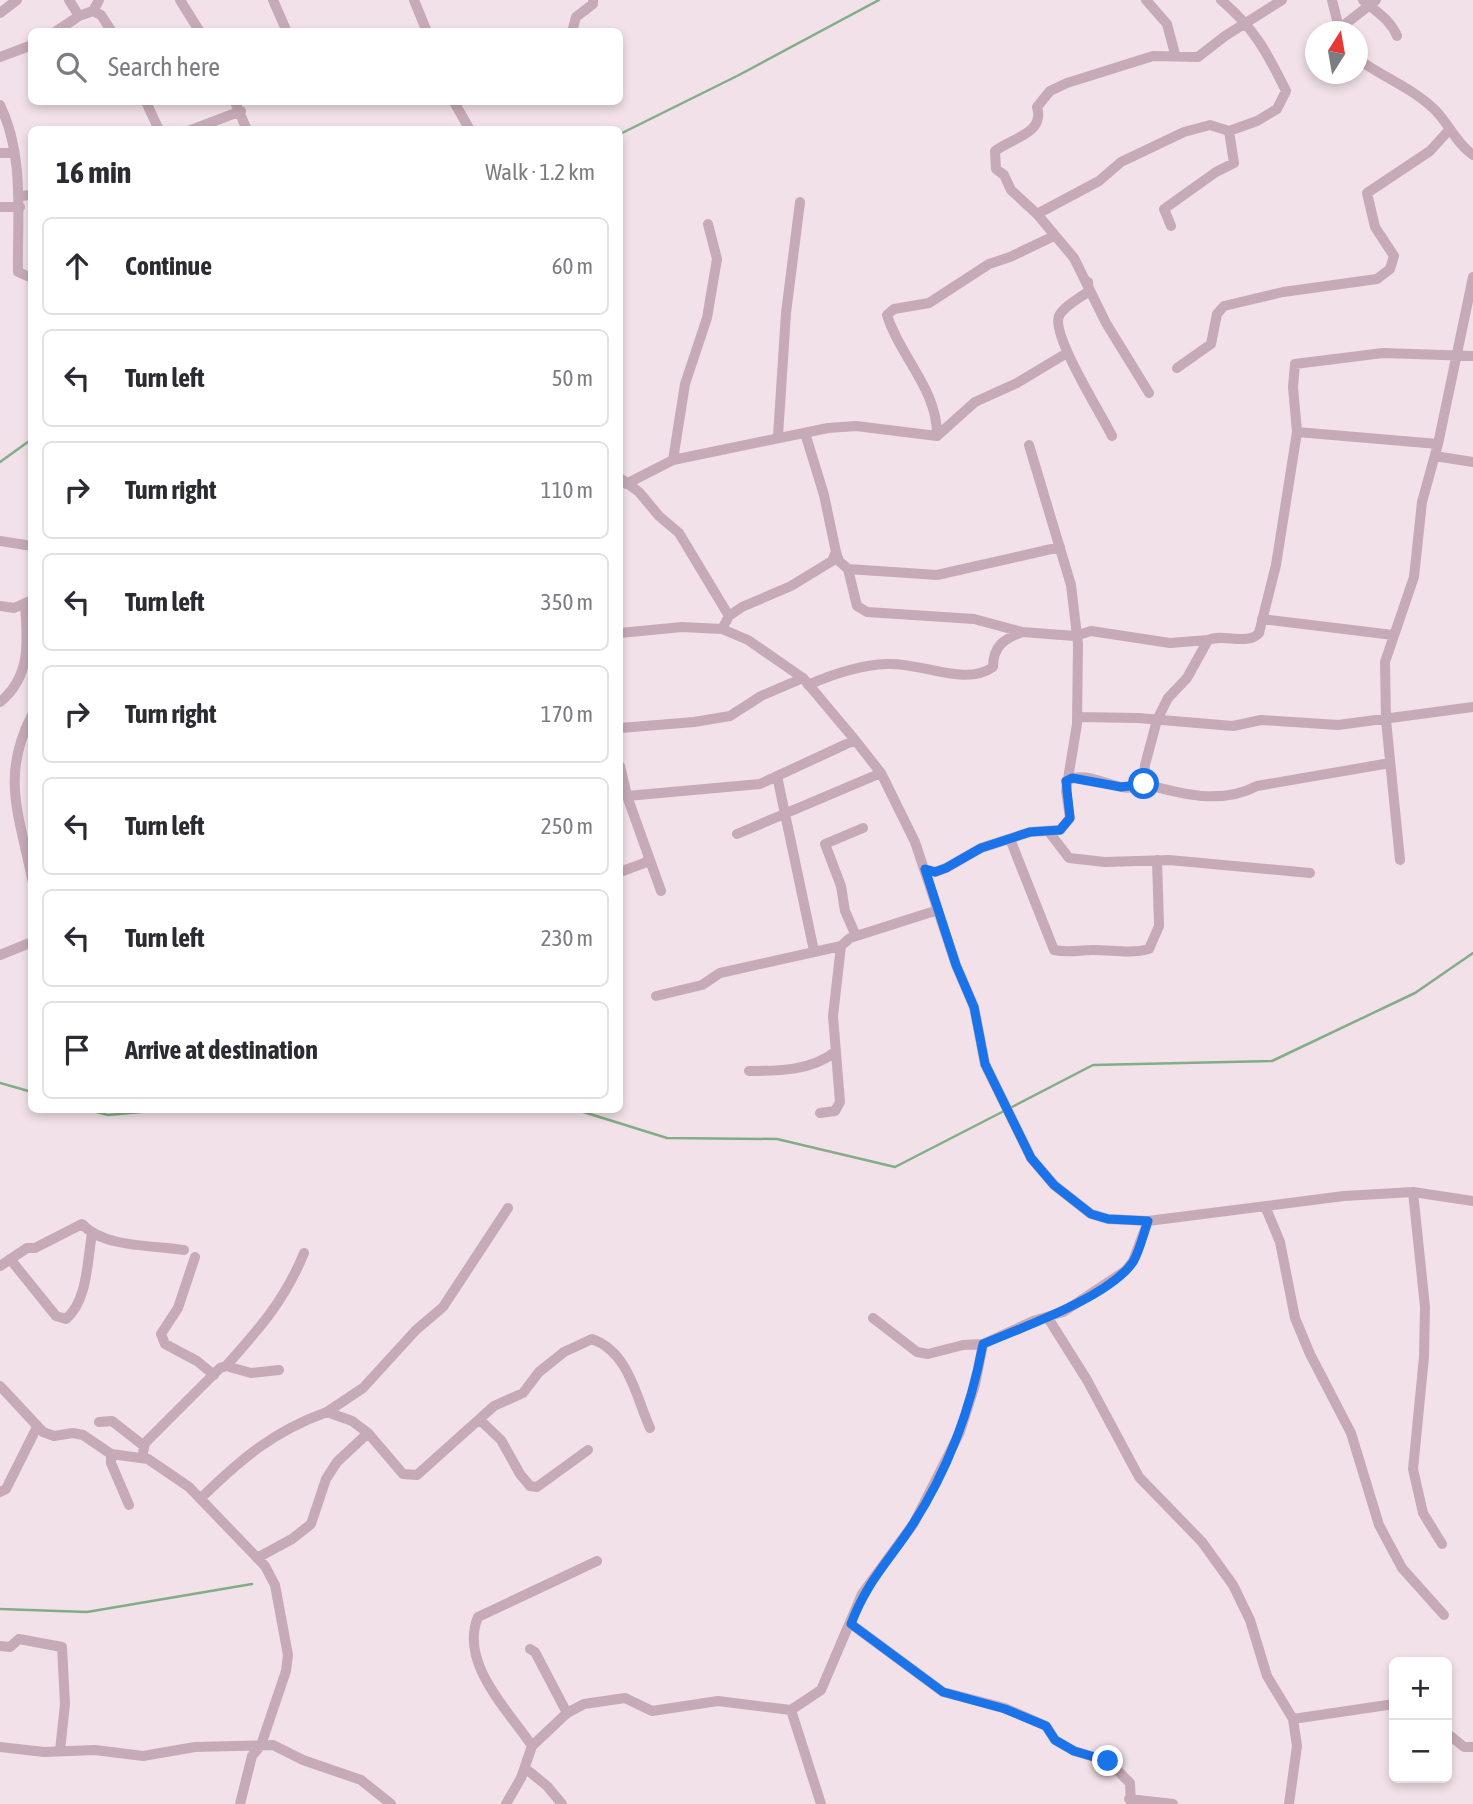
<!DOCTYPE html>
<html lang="en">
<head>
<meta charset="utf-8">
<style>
  :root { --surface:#fff; --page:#f2f2f3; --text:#2b2b33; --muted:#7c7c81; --line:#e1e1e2 }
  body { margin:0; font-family:"Asap Condensed",sans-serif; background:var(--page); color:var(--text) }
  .controls { position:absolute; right:21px; bottom:21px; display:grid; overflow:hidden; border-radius:10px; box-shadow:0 4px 10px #0003 }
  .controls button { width:63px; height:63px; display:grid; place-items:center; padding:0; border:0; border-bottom:2px solid var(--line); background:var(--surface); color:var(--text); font:35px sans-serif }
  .compass { position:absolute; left:1305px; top:21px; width:63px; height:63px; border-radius:50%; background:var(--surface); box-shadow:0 4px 10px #0003; rotate:11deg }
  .stop { position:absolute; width:21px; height:21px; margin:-16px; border:5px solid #1a73e8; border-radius:50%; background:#fff }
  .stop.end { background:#1a73e8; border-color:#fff; box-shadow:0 2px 7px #0008 }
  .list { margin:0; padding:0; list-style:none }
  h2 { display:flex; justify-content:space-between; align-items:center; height:91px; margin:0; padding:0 28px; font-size:30px }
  h2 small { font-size:23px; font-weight:400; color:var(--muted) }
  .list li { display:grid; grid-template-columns:46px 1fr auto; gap:21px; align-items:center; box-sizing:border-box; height:98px; margin:0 14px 14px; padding:0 14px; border:2px solid var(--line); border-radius:10px }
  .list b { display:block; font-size:26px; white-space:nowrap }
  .list em { font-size:23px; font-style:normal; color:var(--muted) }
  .icon { flex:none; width:38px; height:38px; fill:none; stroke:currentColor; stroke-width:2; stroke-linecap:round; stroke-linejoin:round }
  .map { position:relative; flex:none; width:1473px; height:1804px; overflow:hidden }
  .search { position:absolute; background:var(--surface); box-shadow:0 4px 10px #0003; left:28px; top:28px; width:595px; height:77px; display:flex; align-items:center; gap:18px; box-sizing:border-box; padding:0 24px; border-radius:10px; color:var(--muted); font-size:26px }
  .panel { position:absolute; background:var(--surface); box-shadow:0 4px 10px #0003; left:28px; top:126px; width:595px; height:987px; border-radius:10px }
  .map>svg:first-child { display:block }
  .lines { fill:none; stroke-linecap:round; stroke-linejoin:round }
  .stream { stroke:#81ae86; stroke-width:2.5 }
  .minor { stroke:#c7aab7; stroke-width:10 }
  .route { stroke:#1a73e8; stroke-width:9 }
</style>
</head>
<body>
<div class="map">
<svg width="1473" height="1804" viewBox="0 0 1473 1804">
  <rect width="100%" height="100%" fill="#f2e1e8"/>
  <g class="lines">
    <path class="stream" d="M620,134L739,75L879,0
      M0,462L32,439
      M0,1083L32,1092
      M1010,1108L1093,1065L1272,1061L1415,993L1473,953
      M89,1110L108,1115L163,1110
      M577,1110L667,1138L777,1139L895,1167L1004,1111
      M0,1609L87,1612L252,1584"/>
    <path class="minor" d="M69,0L79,16
      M180,0L200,32
      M273,0L287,32
      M414,0L427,32
      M1146,0L1167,24L1175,54
      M1332,0L1340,32
      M1363,0C1376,12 1390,19 1397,36
      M93,11L99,0
      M0,13L17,0
      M1339,29L1376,0
      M55,32L79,16L93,11L101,15L112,32
      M572,32L576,17L593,4V0
      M0,57L32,45
      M1358,59C1382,77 1413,88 1435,110C1449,124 1456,143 1473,155
      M146,102L159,130
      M235,102L247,130
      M454,102L470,130
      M0,105C25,156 17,217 18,272L32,278
      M191,130L241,111
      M0,153H13
      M19,196L32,195
      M0,207H20
      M1037,214L1099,181L1121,162L1184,132L1210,125L1229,131L1257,121L1277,109L1286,91C1267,52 1254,28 1221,0
      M1171,226L1164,209L1216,172L1234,163L1229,131
      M1088,282L1089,291C1080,298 1064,306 1059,316C1051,335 1102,415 1112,436
      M1177,368L1211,344L1217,314L1224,306L1283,292L1377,279L1390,269L1394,256L1375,227L1367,193L1430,151L1449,130
      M1149,393L1106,323L1074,258L1037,214L1011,190L1004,175L996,169L995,151C1014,137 1045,133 1037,107L1050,91L1067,83L1153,56L1198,57L1225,36L1282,0
      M1297,432L1438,444
      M778,436L786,313L800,202
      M937,436C938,390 900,357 887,315L894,309L929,303L989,264L1010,257L1054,236
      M937,436L975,402L1017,383L1067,353
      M1435,456L1473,462
      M673,460L685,384L707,318L717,259L708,224
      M620,478L639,492L659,516L679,533L729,616
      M626,484L673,460L828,428L856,426L937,436
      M0,541L32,546
      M836,552L839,561L848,569L857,606L867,612L974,619L1022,632L1075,636L1091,631L1170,643L1208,640
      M848,569L937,575L1060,547
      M0,606L14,608L32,600
      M1262,619L1393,635
      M722,629L729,616L742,607L791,586L832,561L836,552L824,495L805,433
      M620,633L682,627L722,629L748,640L803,678L855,740L881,773L915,842L956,965L974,1007L985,1064L1031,1158L1054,1185L1091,1214L1108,1219L1148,1221L1344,1196L1413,1192L1473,1201
      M808,685C833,674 860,665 887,664C922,662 965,687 993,667C993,646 1004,639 1022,632
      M0,702C31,677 28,641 25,605
      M32,715C0,776 20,817 32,879
      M1077,717L1138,718L1233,726L1261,720L1338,725L1473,707
      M620,728L694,722L730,716L761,696L803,678
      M620,766L627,796L661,891
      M777,776L814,951
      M1066,781C1091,767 1119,798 1144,784L1145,765L1157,720L1168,698L1187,678L1208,640C1223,633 1248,646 1259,633L1276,565L1297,432L1293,387L1295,364L1383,353L1473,356
      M1144,784C1181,794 1221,805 1257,786L1390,763
      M627,796L760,784L855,740
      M1049,832L1069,858L1105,862L1169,860L1310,873
      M737,834L881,773
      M1010,839L1054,950C1069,953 1079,950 1093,950C1113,950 1130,954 1149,949L1159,926L1157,860
      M1400,860L1386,720L1385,662L1414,577L1422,502L1438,444L1473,277
      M925,869L935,872L946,868L981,848L1030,832L1060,830L1070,818L1066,791L1077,724L1078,644L1071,585L1029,445
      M620,872L647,862L648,858
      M856,936L845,911L841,886L825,844L863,828
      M0,955L32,942
      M656,996L702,985L720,973L841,946
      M749,1071C778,1071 811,1071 835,1052
      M820,1113L835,1111L840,1102L833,1016L841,946L850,938L938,910
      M1413,1192L1425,1307L1424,1357L1413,1469L1423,1513L1442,1544
      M1265,1206L1280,1242L1295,1318L1310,1354L1351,1433L1379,1525L1402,1568L1444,1615
      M195,1257L178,1308L161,1334L165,1344L197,1361L214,1375
      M10,1259L56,1316L66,1319C88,1300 87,1261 92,1234
      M0,1266L27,1248H35L82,1224C104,1248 153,1245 184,1250
      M873,1318L917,1352L928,1354L963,1345L983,1344L1033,1321L1063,1312L1125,1271L1133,1261L1148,1221
      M1048,1318L1087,1380L1139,1477L1202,1542L1233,1585L1250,1620L1267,1676L1293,1719
      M226,1366C259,1329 285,1300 304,1253
      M0,1386L43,1432L54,1436L73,1433L83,1435L111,1454L148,1459L189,1487L265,1566L275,1585L288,1655L286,1671L261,1745L252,1756L240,1804
      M480,1420L501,1440L520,1474L530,1486L537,1487L588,1450
      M99,1422L112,1421L144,1446
      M368,1433L403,1474L417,1475L494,1406L523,1393L539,1372L564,1352L592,1339C629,1352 636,1397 650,1428
      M111,1454V1463L129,1505
      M142,1458L145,1443L220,1368L226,1366L251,1373L279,1370
      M0,1492L6,1489L36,1429
      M202,1497C242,1458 274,1431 327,1412
      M257,1558L292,1539L311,1524L326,1479L337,1462L368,1433L352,1421L327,1412L363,1388L416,1330L443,1307L508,1208
      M851,1624L943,1692L1005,1708L1046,1726L1055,1740L1074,1751L1108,1761L1130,1783L1131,1804
      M0,1646L10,1647L19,1639L62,1647L65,1704L60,1751
      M791,1710L821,1804
      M567,1713L584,1704L625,1698L652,1711L718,1701L791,1710L821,1690L862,1594L914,1523L960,1432L975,1385L983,1344
      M1447,1733L1464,1747H1473
      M532,1746C508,1710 459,1663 478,1617L597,1561
      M0,1747L44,1752L95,1750L143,1756L195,1747L273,1745L303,1760L361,1780L391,1804
      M525,1768L547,1786L562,1804
      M1129,1799L1173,1804
      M506,1804L521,1778L532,1746L567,1713L535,1652L530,1649
      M1289,1804L1297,1746L1293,1719L1394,1704"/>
  </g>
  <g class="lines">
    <path class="route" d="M1108,1761L1074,1751L1055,1740L1046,1726L1005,1709L943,1692L851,1624C867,1581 889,1561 913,1524C948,1470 971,1407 983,1344C1023,1327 1109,1297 1133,1262C1140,1250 1143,1235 1148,1221L1108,1219L1091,1214L1054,1185L1031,1158L985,1064L974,1007L956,965L925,869L935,872L946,868L981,848L1030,832L1060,830L1070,818L1066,781L1072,778L1121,787L1144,784"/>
  </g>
</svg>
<div class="controls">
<button>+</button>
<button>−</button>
</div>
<svg class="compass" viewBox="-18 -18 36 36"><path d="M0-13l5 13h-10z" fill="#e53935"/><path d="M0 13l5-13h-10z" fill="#7c7c81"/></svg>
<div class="stop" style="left:1144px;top:784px"></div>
<div class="stop end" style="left:1108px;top:1761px"></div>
<div class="search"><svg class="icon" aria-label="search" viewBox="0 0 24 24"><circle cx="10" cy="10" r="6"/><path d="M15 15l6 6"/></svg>Search here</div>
<section class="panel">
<h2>16 min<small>Walk · 1.2 km</small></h2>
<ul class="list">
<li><svg class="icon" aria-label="ahead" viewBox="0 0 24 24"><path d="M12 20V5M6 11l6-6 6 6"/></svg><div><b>Continue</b></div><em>60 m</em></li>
<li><svg class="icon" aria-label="left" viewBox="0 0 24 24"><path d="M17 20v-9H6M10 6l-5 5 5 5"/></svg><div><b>Turn left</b></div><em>50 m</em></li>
<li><svg class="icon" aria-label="right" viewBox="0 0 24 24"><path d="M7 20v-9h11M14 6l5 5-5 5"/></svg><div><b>Turn right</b></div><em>110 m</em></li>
<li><svg class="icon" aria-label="left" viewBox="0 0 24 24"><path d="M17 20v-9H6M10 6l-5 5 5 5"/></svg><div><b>Turn left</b></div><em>350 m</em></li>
<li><svg class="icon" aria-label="right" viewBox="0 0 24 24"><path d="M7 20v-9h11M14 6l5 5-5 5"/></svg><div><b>Turn right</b></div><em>170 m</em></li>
<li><svg class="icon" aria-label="left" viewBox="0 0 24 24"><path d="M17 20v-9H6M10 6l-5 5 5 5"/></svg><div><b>Turn left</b></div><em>250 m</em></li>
<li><svg class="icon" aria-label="left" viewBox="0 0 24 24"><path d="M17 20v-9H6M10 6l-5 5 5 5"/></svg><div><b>Turn left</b></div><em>230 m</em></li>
<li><svg class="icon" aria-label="arrive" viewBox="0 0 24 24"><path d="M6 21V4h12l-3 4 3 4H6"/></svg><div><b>Arrive at destination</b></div></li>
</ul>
</section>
</div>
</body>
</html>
